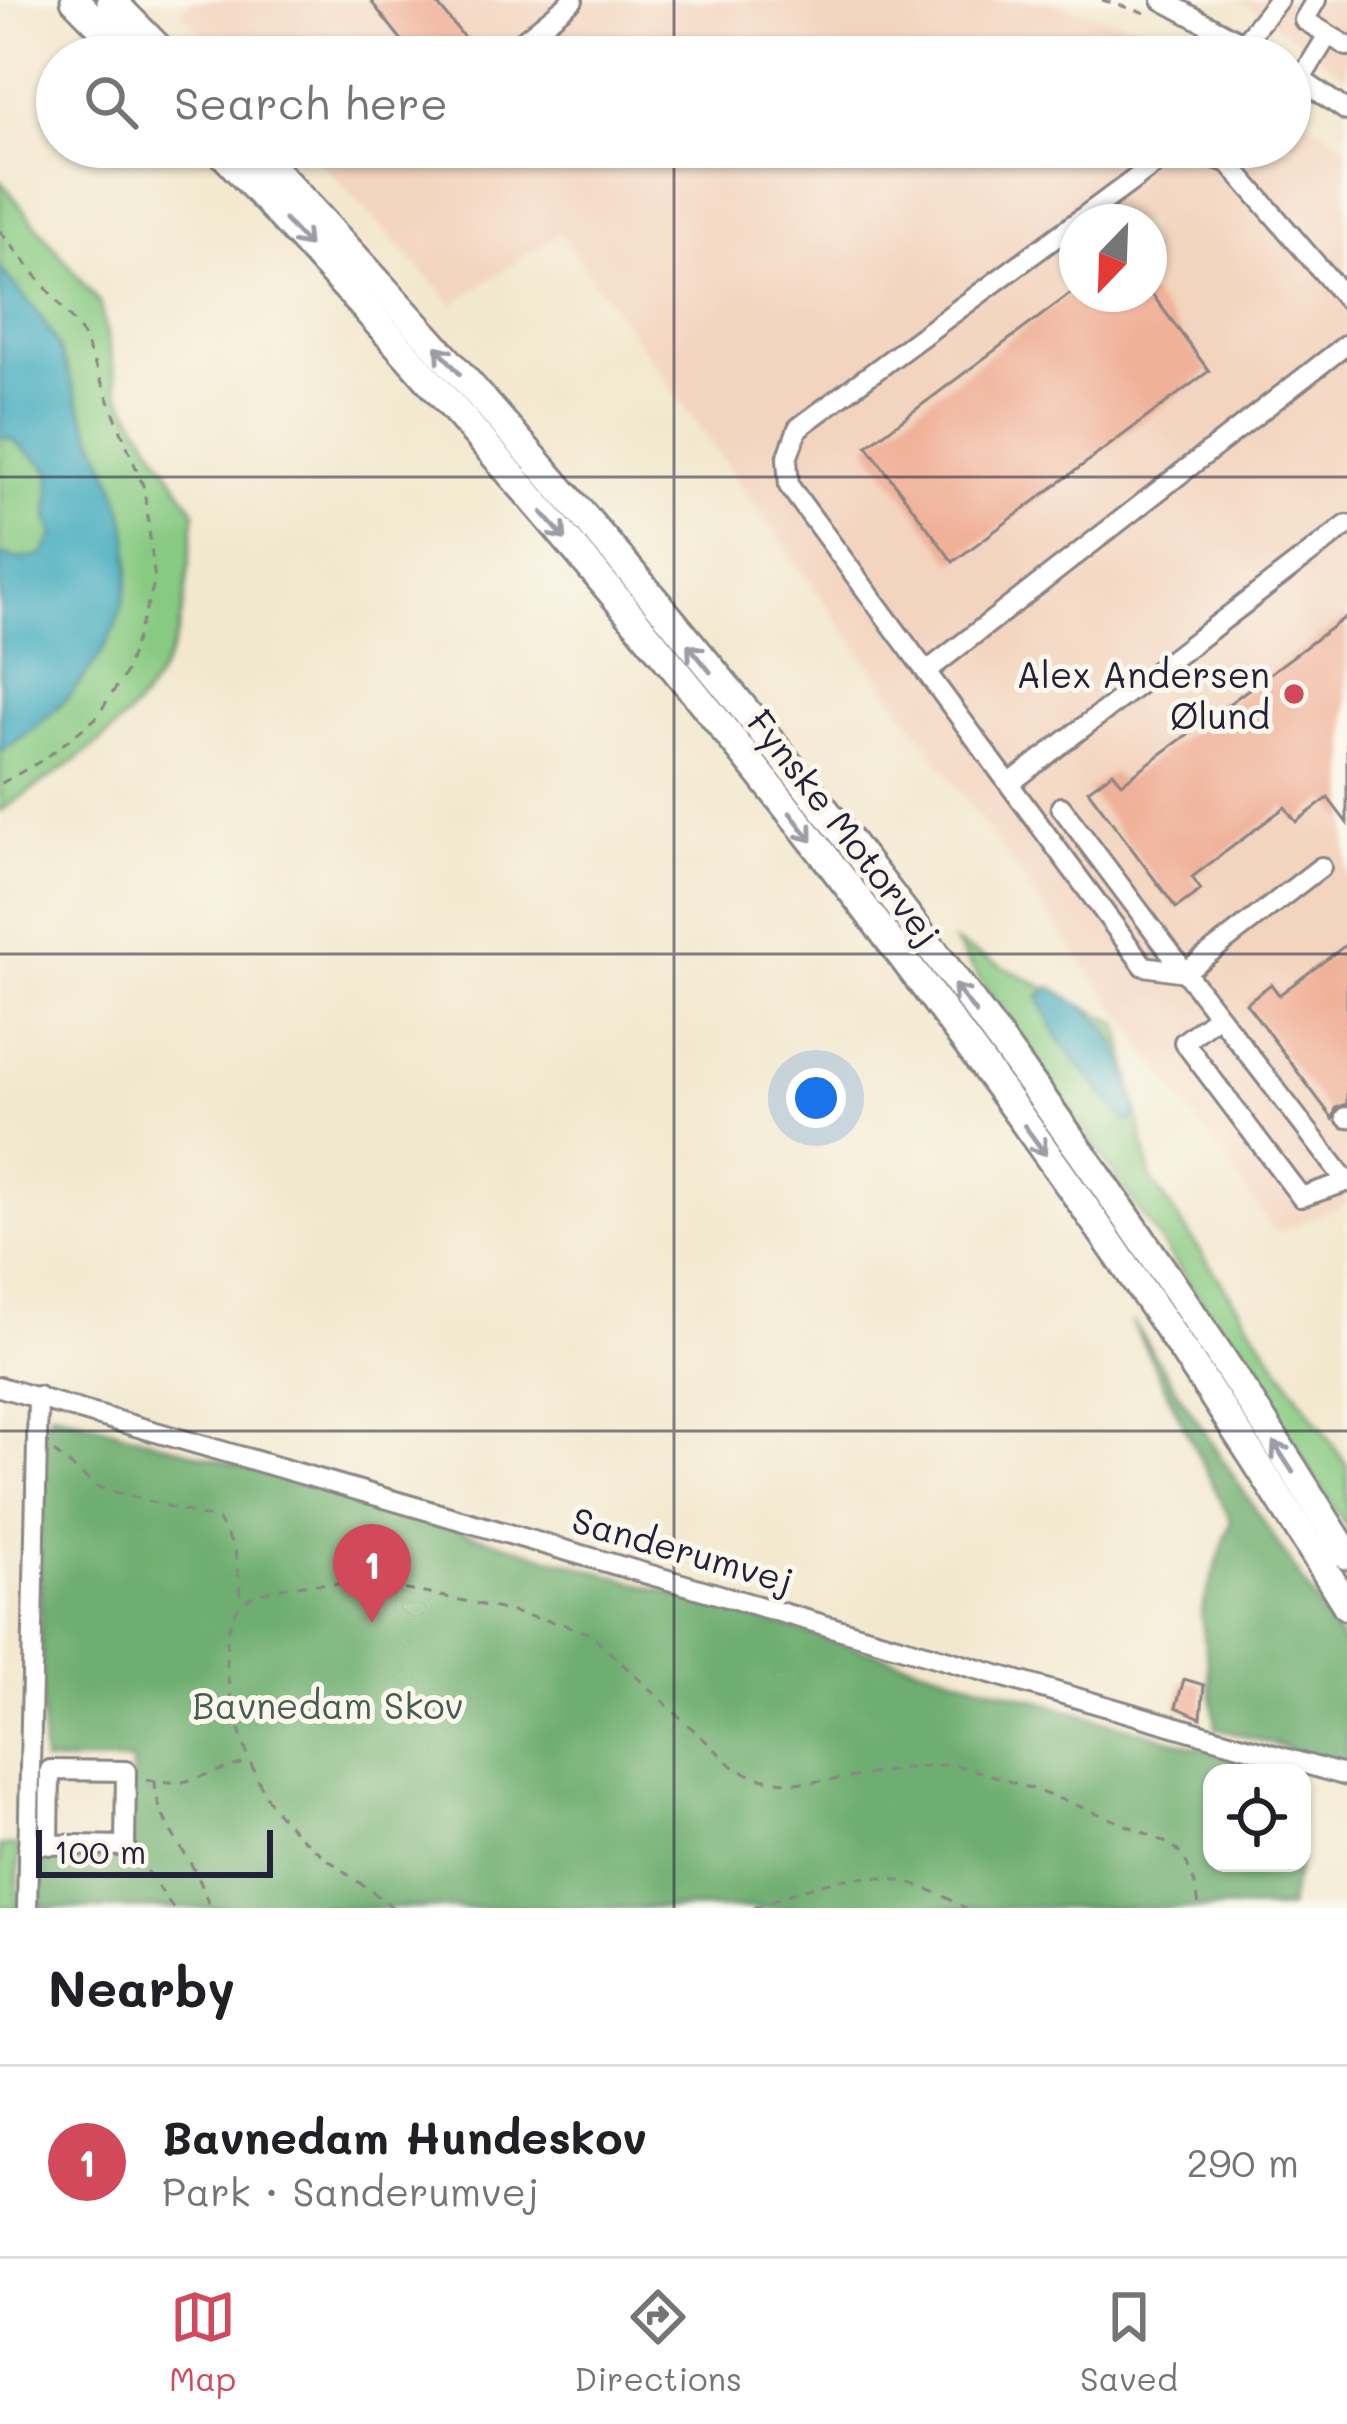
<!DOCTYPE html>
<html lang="en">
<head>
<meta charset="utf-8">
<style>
  :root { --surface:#fff; --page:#f2f2f2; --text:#202124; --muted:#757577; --line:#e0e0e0; --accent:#d1495b }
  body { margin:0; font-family:Mali,sans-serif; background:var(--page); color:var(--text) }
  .controls { position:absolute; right:36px; bottom:36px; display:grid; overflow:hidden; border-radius:24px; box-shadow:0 3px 9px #0004 }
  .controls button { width:108px; height:108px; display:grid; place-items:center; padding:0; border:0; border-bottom:3px solid var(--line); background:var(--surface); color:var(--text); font:60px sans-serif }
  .compass { position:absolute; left:1059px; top:204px; width:108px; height:108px; border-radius:50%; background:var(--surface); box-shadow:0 3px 9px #0004; rotate:203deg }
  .scale { position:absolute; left:36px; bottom:30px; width:237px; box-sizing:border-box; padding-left:12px; border:6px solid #22223b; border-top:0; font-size:33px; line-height:42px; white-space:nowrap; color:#22223b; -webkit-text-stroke:9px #fbf7ec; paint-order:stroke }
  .you { position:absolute; left:816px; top:1098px; width:42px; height:42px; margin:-30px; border:9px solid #fff; border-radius:50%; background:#1a73e8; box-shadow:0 0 0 18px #1a73e833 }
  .badge { display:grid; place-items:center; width:78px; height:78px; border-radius:50%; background:var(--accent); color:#fff; font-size:39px; font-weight:700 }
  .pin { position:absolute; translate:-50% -99px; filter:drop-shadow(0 3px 6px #0008) }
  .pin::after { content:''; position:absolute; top:63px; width:42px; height:36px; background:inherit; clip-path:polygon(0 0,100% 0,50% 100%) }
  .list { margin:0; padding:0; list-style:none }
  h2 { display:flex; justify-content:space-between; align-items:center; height:156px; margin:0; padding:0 48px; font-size:51px }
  h2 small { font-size:39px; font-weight:400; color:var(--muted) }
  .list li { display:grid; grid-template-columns:78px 1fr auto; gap:36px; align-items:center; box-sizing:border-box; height:192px; padding:0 48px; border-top:3px solid var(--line) }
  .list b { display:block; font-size:45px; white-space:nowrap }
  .list p { margin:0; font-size:39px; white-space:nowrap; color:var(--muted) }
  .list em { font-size:39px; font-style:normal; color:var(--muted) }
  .icon { flex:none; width:66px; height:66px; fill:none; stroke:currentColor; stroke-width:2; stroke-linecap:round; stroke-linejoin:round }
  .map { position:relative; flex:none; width:1347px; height:1908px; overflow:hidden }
  .search { position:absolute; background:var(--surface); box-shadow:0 3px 9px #0004; left:36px; right:36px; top:36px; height:132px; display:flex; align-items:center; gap:30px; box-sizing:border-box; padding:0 42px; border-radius:66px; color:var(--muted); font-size:45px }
  .sheet { height:348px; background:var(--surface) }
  nav { display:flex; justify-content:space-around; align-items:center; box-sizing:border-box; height:168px; border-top:3px solid var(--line); background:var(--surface); font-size:33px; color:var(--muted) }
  nav a { display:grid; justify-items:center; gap:6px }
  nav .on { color:var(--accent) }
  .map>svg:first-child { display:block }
  .built { fill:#f3d4bf; fill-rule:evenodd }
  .green { fill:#88ca82; stroke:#55765e; stroke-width:3 }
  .forest { fill:#6eae70; stroke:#486856; stroke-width:3 }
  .water { fill:#3ea9bd; stroke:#30667c; stroke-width:3 }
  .building { fill:#f0b199 }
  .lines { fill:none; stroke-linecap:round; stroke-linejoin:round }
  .minor-casing { stroke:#8a8584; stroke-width:24 }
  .highway-casing { stroke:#8a8584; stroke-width:33 }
  .path { stroke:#8a8584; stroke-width:3; stroke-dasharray:9 9; stroke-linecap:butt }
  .minor { stroke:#fff; stroke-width:18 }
  .highway { stroke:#fff; stroke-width:27 }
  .oneway { stroke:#9c9ca7 }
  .grid { fill:none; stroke:#22223b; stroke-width:3; stroke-opacity:0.55 }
  .poi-dot { fill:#d1495b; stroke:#fbf7ec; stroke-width:4.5 }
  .labels { text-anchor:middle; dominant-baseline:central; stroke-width:10; stroke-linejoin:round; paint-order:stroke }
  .poi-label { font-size:36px; fill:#22223b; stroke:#fbf7ec; text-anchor:end }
  .street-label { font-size:36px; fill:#22223b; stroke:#fbf7ec }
  .park-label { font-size:36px; fill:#465d54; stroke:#fbf7ec }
</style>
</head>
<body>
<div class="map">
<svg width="1347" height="1908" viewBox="0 0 1347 1908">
  <rect width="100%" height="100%" fill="#fbf7ec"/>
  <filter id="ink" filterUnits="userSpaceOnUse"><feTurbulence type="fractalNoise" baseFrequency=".00833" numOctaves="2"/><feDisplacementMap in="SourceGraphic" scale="24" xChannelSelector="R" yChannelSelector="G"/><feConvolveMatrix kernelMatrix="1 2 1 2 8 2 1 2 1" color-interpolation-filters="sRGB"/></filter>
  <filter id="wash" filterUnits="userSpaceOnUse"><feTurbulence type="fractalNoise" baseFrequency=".004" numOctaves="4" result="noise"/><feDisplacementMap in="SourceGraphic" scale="48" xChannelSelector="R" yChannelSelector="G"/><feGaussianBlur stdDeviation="2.7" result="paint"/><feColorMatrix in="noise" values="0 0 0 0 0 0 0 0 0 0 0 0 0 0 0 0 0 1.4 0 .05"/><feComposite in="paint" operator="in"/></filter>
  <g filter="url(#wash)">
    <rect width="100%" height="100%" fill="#f2e8ce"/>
    <path class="built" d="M193,0H1040L1169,34L1205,57H224L181,12Z
      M1240,0H1347V77Z
      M1290,110L1347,145V1204L1276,1232L560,233L453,304L307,147H1290ZM1077,222H1149V294H1077Z"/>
    <path class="green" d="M0,180L100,304L119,394L195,512C189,554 188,600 175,640C146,724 69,764 0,811Z
      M955,943L1119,1024L1151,1179L1347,1466V1528L1218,1325Z
      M0,1846H18V1908H0Z"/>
    <path class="forest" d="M1132,1321L1347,1649V1765L1216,1728L1201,1612L1231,1521Z
      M51,1411L1284,1773H1212V1863H1299L1288,1908H40L41,1857L133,1856L132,1761L43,1762L37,1452Z"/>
    <path class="water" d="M0,268C19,291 43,315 56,342C68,367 75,394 86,420C101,454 118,486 126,523C146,620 76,705 0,752V554L18,559L43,555L54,535L48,518L51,471L13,440L0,436Z
      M1051,987C1120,1027 1115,1037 1138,1110L1132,1122L1124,1120L1059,1040L1038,996Z"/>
    <g id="blocks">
      <path class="building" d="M370,0H434L471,46L457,57H415Z
        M1070,294H1152L1209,371L953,562L867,446Z
        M1347,616V823L1328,798L1296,822L1285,807L1192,877L1201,890L1176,908L1088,790L1113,772L1122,783Z
        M1347,944V1104L1336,1108L1333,1119L1246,1003L1271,984L1279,995Z
        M1184,1679L1204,1685L1201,1718L1176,1707Z"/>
    </g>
  </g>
  <g filter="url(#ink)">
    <use href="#blocks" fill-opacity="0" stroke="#8a8584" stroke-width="3"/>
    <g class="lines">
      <g class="minor-casing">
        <path id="minor" d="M1162,0L1268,57
          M1316,0L1304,20L1347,46
          M1245,41L1278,0
          M503,57L573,0
          M1290,72L1347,111
          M1301,79L1328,35
          M1347,525L1009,784L1144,966L1185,972L1347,1182
          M926,672L1347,344
          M1009,784L789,486L787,459L798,428L1163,158L1195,154L1228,162L1347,300
          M1061,807L1185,972L1321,867
          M1218,1016L1184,1042L1301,1197L1343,1183
          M1346,1117L1347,1118
          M0,1387L1347,1776
          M28,1844L125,1846L126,1771L50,1770L49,1845
          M27,1908L38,1396"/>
      </g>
      <g class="highway-casing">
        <path id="highway" d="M75,0L131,57
          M111,0L167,57
          M217,147C637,596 1025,1081 1347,1606
          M253,147C654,574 1041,1055 1347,1555"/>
      </g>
      <path class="path" d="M1102,0L1152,15
        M0,231L81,331L144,488L155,581L125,674L96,718L46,758L0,784
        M54,1452L97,1487L218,1520L235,1549L241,1600
        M146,1780L180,1783L247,1762
        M155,1781C156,1829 198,1857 209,1908
        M137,1856L173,1908
        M393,1908C354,1876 296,1843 269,1801C244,1761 193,1615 258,1594C348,1565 473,1604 563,1624L590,1634L735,1768C801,1803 883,1763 953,1765C976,1766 1162,1835 1176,1849C1191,1864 1197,1887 1199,1908
        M754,1908C835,1875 886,1860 965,1908"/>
      <use href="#minor" class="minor"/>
      <use href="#highway" class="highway"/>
    </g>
    <defs><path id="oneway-shaft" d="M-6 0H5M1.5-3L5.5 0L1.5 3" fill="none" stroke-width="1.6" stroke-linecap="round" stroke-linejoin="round" transform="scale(3)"/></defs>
    <g class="oneway">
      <use href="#oneway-shaft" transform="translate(297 233) rotate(47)"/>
      <use href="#oneway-shaft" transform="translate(448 360) rotate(-130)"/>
      <use href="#oneway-shaft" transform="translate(554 526) rotate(49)"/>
      <use href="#oneway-shaft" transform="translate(699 658) rotate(-129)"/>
      <use href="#oneway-shaft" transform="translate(801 827) rotate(52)"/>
      <use href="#oneway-shaft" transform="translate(965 999) rotate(-127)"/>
      <use href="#oneway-shaft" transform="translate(1035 1140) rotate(54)"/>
      <use href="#oneway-shaft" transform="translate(1283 1457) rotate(-123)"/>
    </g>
  </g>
  <path class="grid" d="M674,0V57M674,147V1908M0,477H1347M0,954H1347M0,1431H1347"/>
  <circle class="poi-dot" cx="1294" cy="694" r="12"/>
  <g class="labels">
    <g class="poi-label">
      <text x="1270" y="673">Alex Andersen<tspan x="1270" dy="41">Ølund</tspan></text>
    </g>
    <g class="street-label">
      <text transform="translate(845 827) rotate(52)">Fynske Motorvej</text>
      <text transform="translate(683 1549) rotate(16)">Sanderumvej</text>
    </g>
    <g class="park-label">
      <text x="328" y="1704">Bavnedam Skov</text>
    </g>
  </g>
</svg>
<div class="controls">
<button><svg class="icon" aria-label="locate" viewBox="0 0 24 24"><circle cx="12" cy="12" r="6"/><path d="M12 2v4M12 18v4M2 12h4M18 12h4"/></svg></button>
</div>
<svg class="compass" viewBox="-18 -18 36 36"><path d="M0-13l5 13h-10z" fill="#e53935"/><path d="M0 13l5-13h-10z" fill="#757577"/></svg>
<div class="scale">100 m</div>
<div class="you"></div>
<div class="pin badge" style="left:372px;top:1623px">1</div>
<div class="search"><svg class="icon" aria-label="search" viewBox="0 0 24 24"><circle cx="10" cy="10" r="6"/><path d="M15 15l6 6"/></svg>Search here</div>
</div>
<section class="sheet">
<h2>Nearby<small></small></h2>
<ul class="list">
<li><span class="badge">1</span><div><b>Bavnedam Hundeskov</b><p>Park · Sanderumvej</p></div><em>290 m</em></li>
</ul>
</section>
<nav>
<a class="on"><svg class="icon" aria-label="map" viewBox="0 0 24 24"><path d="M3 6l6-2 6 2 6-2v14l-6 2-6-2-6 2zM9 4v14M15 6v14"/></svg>Map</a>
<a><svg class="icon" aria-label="directions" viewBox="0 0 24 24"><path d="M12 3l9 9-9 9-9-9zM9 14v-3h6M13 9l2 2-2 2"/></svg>Directions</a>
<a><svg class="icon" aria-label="saved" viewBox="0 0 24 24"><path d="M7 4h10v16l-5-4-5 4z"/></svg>Saved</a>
</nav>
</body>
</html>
